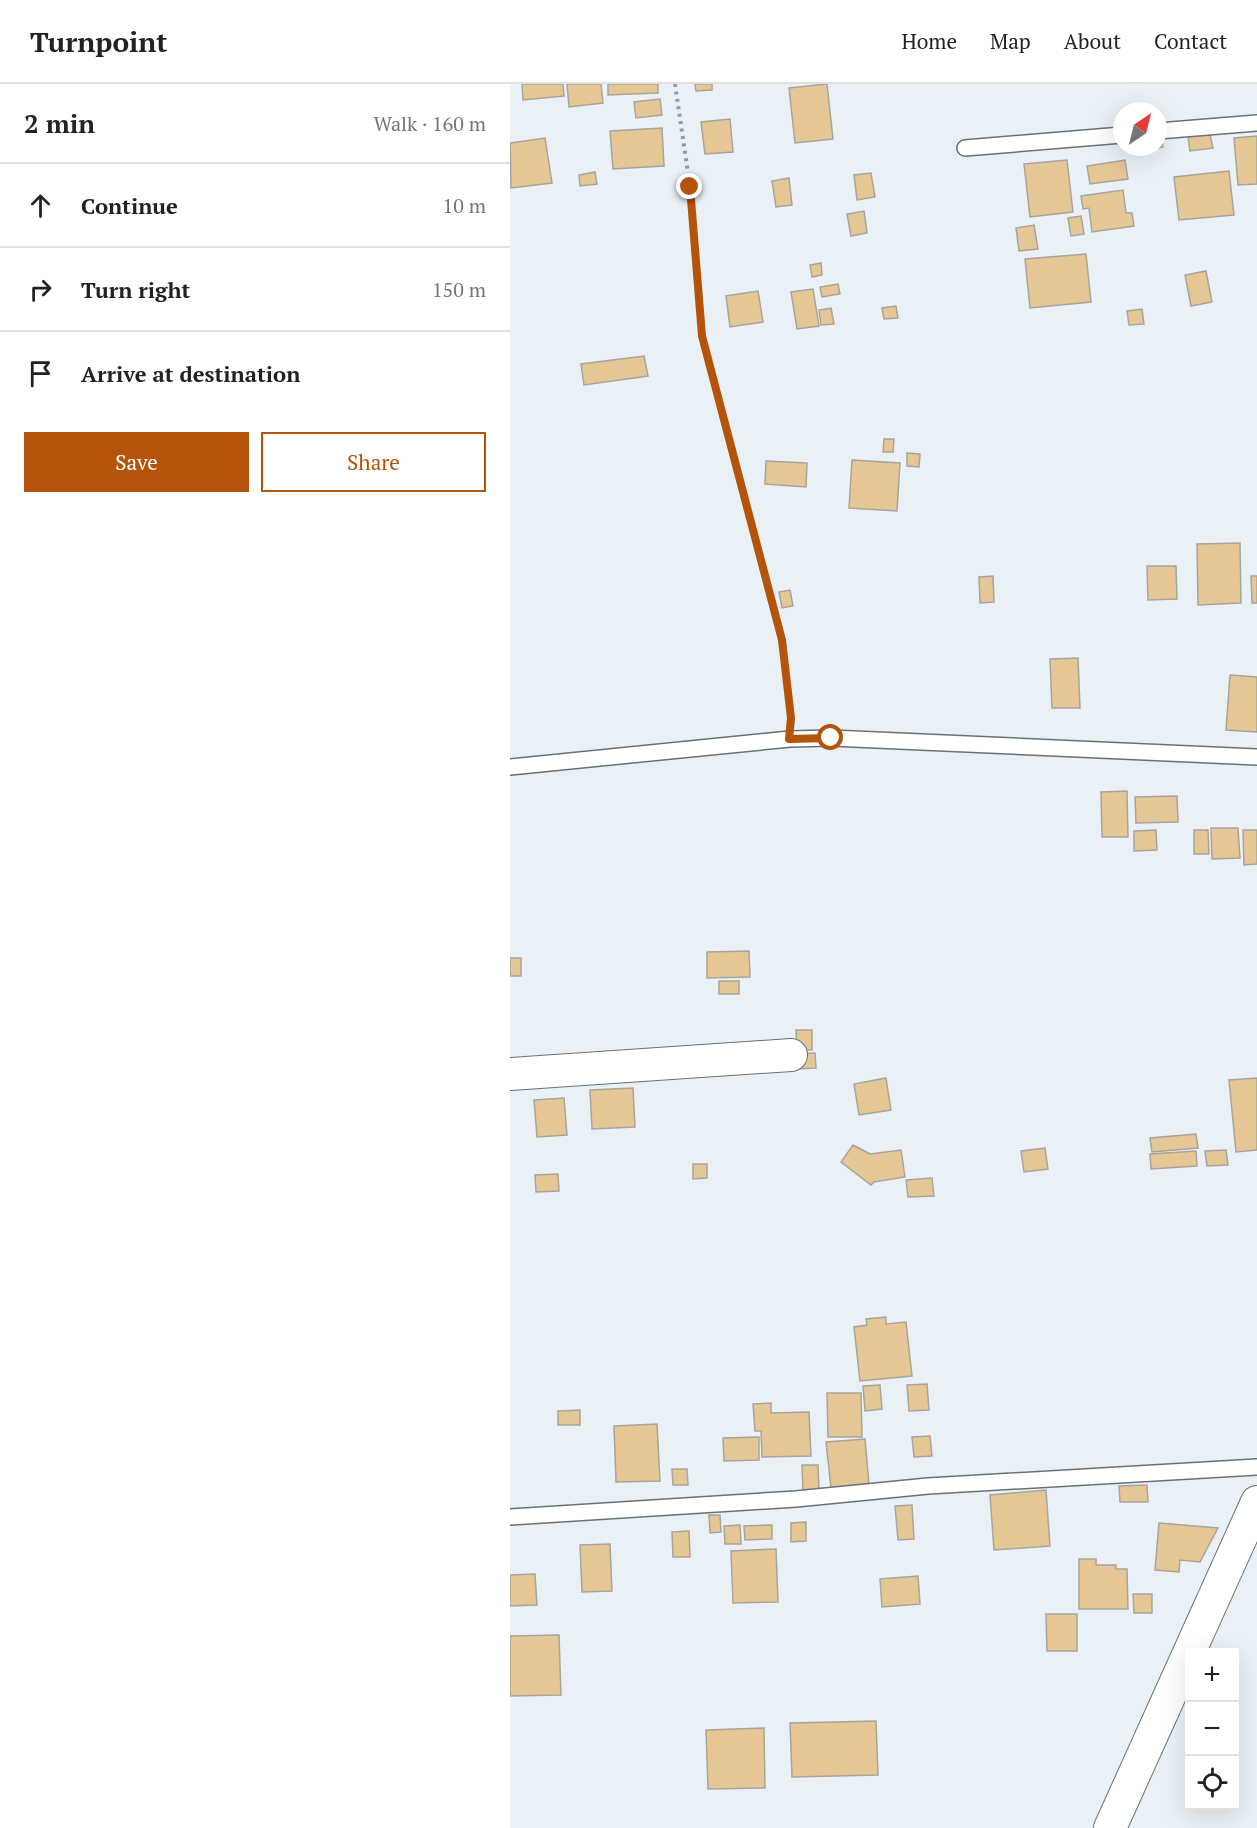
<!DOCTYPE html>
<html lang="en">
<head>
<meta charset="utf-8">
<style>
  :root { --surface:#fff; --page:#f6f6f6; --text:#222; --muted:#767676; --line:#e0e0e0; --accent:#b45309 }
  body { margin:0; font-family:"PT Serif",serif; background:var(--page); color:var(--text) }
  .controls { position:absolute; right:18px; bottom:18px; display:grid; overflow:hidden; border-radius:0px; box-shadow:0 6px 24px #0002 }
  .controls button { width:54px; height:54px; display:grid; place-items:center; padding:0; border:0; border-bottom:2px solid var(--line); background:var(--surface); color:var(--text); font:30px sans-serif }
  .compass { position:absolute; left:603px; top:18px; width:54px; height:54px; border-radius:50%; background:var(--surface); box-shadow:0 6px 24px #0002; rotate:35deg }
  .stop { position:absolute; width:18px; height:18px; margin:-14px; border:4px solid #b45309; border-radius:50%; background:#fff }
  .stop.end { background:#b45309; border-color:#fff; box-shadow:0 2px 6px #0008 }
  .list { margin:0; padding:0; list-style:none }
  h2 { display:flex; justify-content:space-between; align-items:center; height:78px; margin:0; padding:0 24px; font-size:26px }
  h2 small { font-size:20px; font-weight:400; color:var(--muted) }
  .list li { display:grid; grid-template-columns:39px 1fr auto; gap:18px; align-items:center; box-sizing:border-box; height:84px; padding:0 24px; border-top:2px solid var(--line) }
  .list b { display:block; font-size:22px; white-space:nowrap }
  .list em { font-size:20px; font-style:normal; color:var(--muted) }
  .actions { display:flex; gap:12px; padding:18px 24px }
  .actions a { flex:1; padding:14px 0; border:2px solid var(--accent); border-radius:0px; text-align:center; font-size:21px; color:var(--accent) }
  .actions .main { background:var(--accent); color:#fff }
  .icon { flex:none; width:33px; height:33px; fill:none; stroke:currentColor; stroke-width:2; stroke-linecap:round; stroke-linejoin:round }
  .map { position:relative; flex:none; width:747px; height:1744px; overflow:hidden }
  header { display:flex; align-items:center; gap:36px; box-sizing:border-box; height:84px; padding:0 30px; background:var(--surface); border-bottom:2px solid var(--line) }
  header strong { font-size:28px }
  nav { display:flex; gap:33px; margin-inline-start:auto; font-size:21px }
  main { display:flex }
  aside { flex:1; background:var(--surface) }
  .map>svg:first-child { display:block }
  .building { fill:#e5c695; stroke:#a9a49c; stroke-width:1.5 }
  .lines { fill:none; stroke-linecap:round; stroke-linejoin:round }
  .service-casing { stroke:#697076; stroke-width:18 }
  .minor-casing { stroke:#697076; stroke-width:34 }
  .path { stroke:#93999d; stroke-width:4; stroke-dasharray:3 4.5; stroke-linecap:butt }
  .service { stroke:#fff; stroke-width:15 }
  .minor { stroke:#fff; stroke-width:32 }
  .route { stroke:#b45309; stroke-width:8 }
</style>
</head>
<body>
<header>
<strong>Turnpoint</strong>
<nav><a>Home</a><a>Map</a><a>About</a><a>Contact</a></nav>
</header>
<main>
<aside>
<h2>2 min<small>Walk · 160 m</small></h2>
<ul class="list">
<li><svg class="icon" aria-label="ahead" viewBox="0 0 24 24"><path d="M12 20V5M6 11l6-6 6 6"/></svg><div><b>Continue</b></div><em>10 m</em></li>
<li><svg class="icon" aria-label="right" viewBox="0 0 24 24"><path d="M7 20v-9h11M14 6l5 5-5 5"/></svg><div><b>Turn right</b></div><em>150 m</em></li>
<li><svg class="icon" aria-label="arrive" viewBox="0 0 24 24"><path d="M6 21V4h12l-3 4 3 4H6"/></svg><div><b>Arrive at destination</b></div></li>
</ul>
<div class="actions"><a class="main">Save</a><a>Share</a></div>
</aside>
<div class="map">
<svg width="747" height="1744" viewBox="0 0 747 1744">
  <rect width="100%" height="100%" fill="#e9f1f7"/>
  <path class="building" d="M12,0H53L54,12L13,16Z
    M57,0H91L93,19L59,23Z
    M98,0H148V9L98,11Z
    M185,0H202V6L186,7Z
    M317,0L323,55L285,59L279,4Z
    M150,15L152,31L126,34L124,18Z
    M220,35L223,68L195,70L191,38Z
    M152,44L154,82L103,85L100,47Z
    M700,50L703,64L680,67L678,53Z
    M747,52V100L728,101L724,54Z
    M35,54L42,99L1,104L0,59Z
    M648,56H652L653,63L642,65V63H648Z
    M557,76L563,128L520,133L514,80Z
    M615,76L618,95L580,100L577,82Z
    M719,87L724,131L669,136L664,93Z
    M85,88L87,100L70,102L69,91Z
    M361,89L365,113L347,116L344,91Z
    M279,94L282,121L266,123L262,97Z
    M613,106L616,129H622L624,142L582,148L579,124L573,125L571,112Z
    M354,127L357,149L341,152L337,130Z
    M571,132L574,150L561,152L558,134Z
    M524,141L528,165L509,167L506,144Z
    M576,170L581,218L520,224L515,175Z
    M311,179L312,191L302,193L300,181Z
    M696,187L702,218L681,222L675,191Z
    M328,200L330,210L312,213L310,203Z
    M303,205L309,242L287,245L281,208Z
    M248,207L253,238L220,243L216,212Z
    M386,222L388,234L374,235L372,224Z
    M321,224L324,240L311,241L309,226Z
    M632,225L634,240L619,241L617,227Z
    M134,272L138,292L74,301L71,280Z
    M374,355H384L383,368H373Z
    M397,369L410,370L409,383L397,382Z
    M342,376L390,379L387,427L339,424Z
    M256,377L297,379L296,403L255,400Z
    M730,459L731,519L688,521L687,460Z
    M637,482H666L667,515L638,516Z
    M483,492L484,518L470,519L469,493Z
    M741,492H747V519H742Z
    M280,506L283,522L272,524L269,508Z
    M568,574L570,624H542L540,575Z
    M720,591L747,593V648L716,646Z
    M617,707L618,753H592L591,708Z
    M667,712L668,738L626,739L625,713Z
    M701,744H728L730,774L702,775Z
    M646,746L647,766L624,767V747Z
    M684,746H698L699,770H684Z
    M733,746H747V780L734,781Z
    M239,867L240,893L197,894V868Z
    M0,874H11V892H0Z
    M209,897H229V910H209Z
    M286,946H302V966H287Z
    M305,969L306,984L287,985L286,970Z
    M376,994L381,1026L349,1031L344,1000Z
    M747,994V1066L726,1068L719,996Z
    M123,1004L125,1043L82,1045L80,1006Z
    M54,1014L57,1051L27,1053L24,1016Z
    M686,1050L688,1064L642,1068L640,1054Z
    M343,1061L360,1070L391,1066L395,1093L364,1098L361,1101L331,1078Z
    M535,1064L538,1085L514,1088L511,1067Z
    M716,1066L718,1081L697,1082L695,1067Z
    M686,1067L687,1082L641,1085L640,1070Z
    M183,1080H197V1094L183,1095Z
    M48,1090L49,1107L26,1108L25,1091Z
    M422,1094L424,1112L398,1113L396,1096Z
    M376,1233V1240L396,1238L402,1292L350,1297L344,1243L357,1241L356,1235Z
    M417,1300L419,1326L399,1327L397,1301Z
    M370,1301L372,1325L355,1327L353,1302Z
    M317,1309H351L352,1353H318Z
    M261,1319V1329L299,1328L301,1372L252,1373L251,1347H245L243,1320Z
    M70,1326V1341H48V1327Z
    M147,1340L150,1397L106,1398L104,1342Z
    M420,1352L422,1372L404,1373L402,1353Z
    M249,1353V1376L214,1377L213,1354Z
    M355,1355L359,1400L321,1404L316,1358Z
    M292,1381H308L309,1406L293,1407Z
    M162,1385H177L178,1401H163Z
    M637,1401L638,1418H610L609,1402Z
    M536,1406L540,1462L484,1466L480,1411Z
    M402,1421L404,1455L388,1456L385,1422Z
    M199,1431H210L211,1448L200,1449Z
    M296,1438V1457L281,1458V1439Z
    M649,1439L708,1444L690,1478L670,1476L669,1488L645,1486Z
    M230,1441L231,1460H215L214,1442Z
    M262,1441V1455L235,1456L234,1442Z
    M179,1447L180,1473H163L162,1448Z
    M100,1460L102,1507L72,1508L70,1461Z
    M266,1465L268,1518L223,1519L221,1467Z
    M569,1475H586V1481H606V1485H617L618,1525H569Z
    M25,1490L27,1521L0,1522V1491Z
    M408,1492L410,1520L372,1523L370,1495Z
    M623,1510H642V1529H624Z
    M536,1530H567V1567H537Z
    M49,1551L51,1611L0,1612V1552Z
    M366,1637L368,1691L282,1693L280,1639Z
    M254,1644L255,1704L198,1705L196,1646Z"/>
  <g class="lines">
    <g class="service-casing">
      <path id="service" d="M648,47L747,39
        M455,64L612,51
        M0,683L280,655L321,654L747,673
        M0,1433L286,1415L418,1402L747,1383"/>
    </g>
    <g class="minor-casing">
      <path id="minor" d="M0,990L281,971
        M600,1744L747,1418"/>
    </g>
    <path class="path" d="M165,0L180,103L192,252L272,556L281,635"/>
    <use href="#service" class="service"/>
    <use href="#minor" class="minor"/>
  </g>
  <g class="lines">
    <path class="route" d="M180,103L192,252L272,556L281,634L279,655L321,654"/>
  </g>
</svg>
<div class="controls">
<button>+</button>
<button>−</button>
<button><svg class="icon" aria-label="locate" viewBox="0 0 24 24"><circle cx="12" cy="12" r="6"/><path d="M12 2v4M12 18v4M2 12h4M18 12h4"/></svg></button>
</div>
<svg class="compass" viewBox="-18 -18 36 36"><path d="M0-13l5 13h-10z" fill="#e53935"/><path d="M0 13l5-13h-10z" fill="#767676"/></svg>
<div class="stop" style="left:321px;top:654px"></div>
<div class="stop end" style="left:180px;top:103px"></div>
</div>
</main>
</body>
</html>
